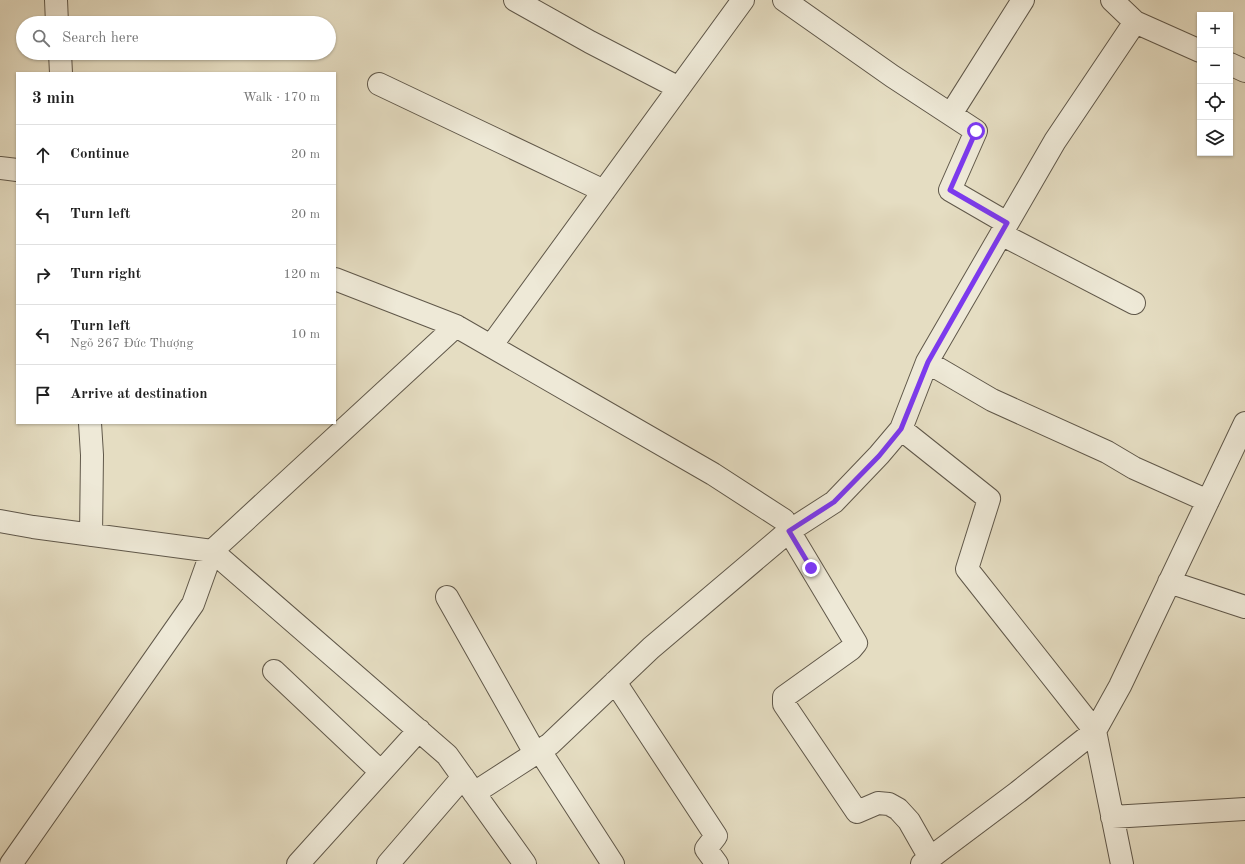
<!DOCTYPE html>
<html lang="en">
<head>
<meta charset="utf-8">
<style>
  :root { --surface:#fff; --page:#f6f6f6; --text:#222; --muted:#767676; --line:#e0e0e0 }
  body { margin:0; font-family:"Old Standard TT",serif; background:var(--page); color:var(--text) }
  .controls { position:absolute; right:12px; top:12px; display:grid; overflow:hidden; border-radius:0px; box-shadow:0 1px 3px #0004 }
  .controls button { width:36px; height:36px; display:grid; place-items:center; padding:0; border:0; border-bottom:1px solid var(--line); background:var(--surface); color:var(--text); font:20px sans-serif }
  .stop { position:absolute; width:12px; height:12px; margin:-9px; border:3px solid #7c3aed; border-radius:50%; background:#fff }
  .stop.end { background:#7c3aed; border-color:#fff; box-shadow:0 1px 4px #0008 }
  .list { margin:0; padding:0; list-style:none }
  h2 { display:flex; justify-content:space-between; align-items:center; height:52px; margin:0; padding:0 16px; font-size:17px }
  h2 small { font-size:13px; font-weight:400; color:var(--muted) }
  .list li { display:grid; grid-template-columns:26px 1fr auto; gap:12px; align-items:center; box-sizing:border-box; height:60px; padding:0 16px; border-top:1px solid var(--line) }
  .list b { display:block; font-size:15px; white-space:nowrap }
  .list p { margin:0; font-size:13px; white-space:nowrap; color:var(--muted) }
  .list em { font-size:13px; font-style:normal; color:var(--muted) }
  .icon { flex:none; width:22px; height:22px; fill:none; stroke:currentColor; stroke-width:2; stroke-linecap:round; stroke-linejoin:round }
  .map { position:relative; flex:none; width:1245px; height:864px; overflow:hidden }
  .search { position:absolute; background:var(--surface); box-shadow:0 1px 3px #0004; left:16px; top:16px; width:320px; height:44px; display:flex; align-items:center; gap:10px; box-sizing:border-box; padding:0 14px; border-radius:22px; color:var(--muted); font-size:15px }
  .panel { position:absolute; background:var(--surface); box-shadow:0 1px 3px #0004; left:16px; top:72px; width:320px; height:352px; border-radius:0px }
  .map>svg:first-child { display:block }
  .lines { fill:none; stroke-linecap:round; stroke-linejoin:round }
  .minor-casing { stroke:#60584a; stroke-width:24 }
  .minor { stroke:#eee9d7; stroke-width:22 }
  .route { stroke:#7c3aed; stroke-width:5 }
</style>
</head>
<body>
<div class="map">
<svg width="1245" height="864" viewBox="0 0 1245 864">
  <rect width="100%" height="100%" fill="#e5ddc2"/>
  <filter id="stains"><feTurbulence type="fractalNoise" baseFrequency=".005" numOctaves="4"/><feColorMatrix values="0 0 0 0 .2 0 0 0 0 .09 0 0 0 0 .02 0 0 0 .5 -.17"/></filter>
  <radialGradient id="worn" r=".72"><stop offset=".6" stop-color="#630" stop-opacity="0"/><stop offset="1" stop-color="#630" stop-opacity=".3"/></radialGradient>
  <g class="lines">
    <g class="minor-casing">
      <path id="minor" d="M56,0L57,23
        M515,0L590,42L679,88
        M784,0L892,76L976,131L950,190L1007,223
        M1112,0L1135,22L1200,51
        M60,53L61,73
        M1230,64L1245,71
        M379,84L604,191
        M951,114L1023,0
        M0,168L17,170
        M1001,234L1134,303
        M335,279L456,326L713,474L784,520L789,531L856,643L851,649L784,697V704L857,812L878,803L889,804L898,809L909,821L930,858
        M491,346L743,0
        M927,362L992,400L1107,452L1134,468L1208,501
        M90,423L92,455L91,535
        M901,429L989,499L967,569L1095,731L1122,864
        M0,521L33,527L212,551L447,755L525,864
        M1169,582L1245,607
        M447,597L535,753
        M274,671L381,772
        M615,682L716,836L706,849L717,864
        M540,751L613,864
        M474,793L550,744L651,648L789,531L834,502L879,455L901,429L927,362L1055,141L1135,22
        M1112,817L1245,809
        M11,864L193,604L212,551L456,326
        M298,864L419,730
        M388,864L463,777
        M922,864L1018,792L1095,731L1120,686L1245,423"/>
    </g>
    <use href="#minor" class="minor"/>
  </g>
  <g class="lines">
    <path class="route" d="M811,568L789,531L834,502L879,456L901,429L928,362L1007,223L950,190L976,131"/>
  </g>
  <rect width="100%" height="100%" filter="url(#stains)"/>
  <rect width="100%" height="100%" fill="url(#worn)"/>
</svg>
<div class="controls">
<button>+</button>
<button>−</button>
<button><svg class="icon" aria-label="locate" viewBox="0 0 24 24"><circle cx="12" cy="12" r="6"/><path d="M12 2v4M12 18v4M2 12h4M18 12h4"/></svg></button>
<button><svg class="icon" aria-label="layers" viewBox="0 0 24 24"><path d="M12 4l9 5-9 5-9-5zM3 14l9 5 9-5"/></svg></button>
</div>
<div class="stop" style="left:976px;top:131px"></div>
<div class="stop end" style="left:811px;top:568px"></div>
<div class="search"><svg class="icon" aria-label="search" viewBox="0 0 24 24"><circle cx="10" cy="10" r="6"/><path d="M15 15l6 6"/></svg>Search here</div>
<section class="panel">
<h2>3 min<small>Walk · 170 m</small></h2>
<ul class="list">
<li><svg class="icon" aria-label="ahead" viewBox="0 0 24 24"><path d="M12 20V5M6 11l6-6 6 6"/></svg><div><b>Continue</b></div><em>20 m</em></li>
<li><svg class="icon" aria-label="left" viewBox="0 0 24 24"><path d="M17 20v-9H6M10 6l-5 5 5 5"/></svg><div><b>Turn left</b></div><em>20 m</em></li>
<li><svg class="icon" aria-label="right" viewBox="0 0 24 24"><path d="M7 20v-9h11M14 6l5 5-5 5"/></svg><div><b>Turn right</b></div><em>120 m</em></li>
<li><svg class="icon" aria-label="left" viewBox="0 0 24 24"><path d="M17 20v-9H6M10 6l-5 5 5 5"/></svg><div><b>Turn left</b><p>Ngõ 267 Đức Thượng</p></div><em>10 m</em></li>
<li><svg class="icon" aria-label="arrive" viewBox="0 0 24 24"><path d="M6 21V4h12l-3 4 3 4H6"/></svg><div><b>Arrive at destination</b></div></li>
</ul>
</section>
</div>
</body>
</html>
